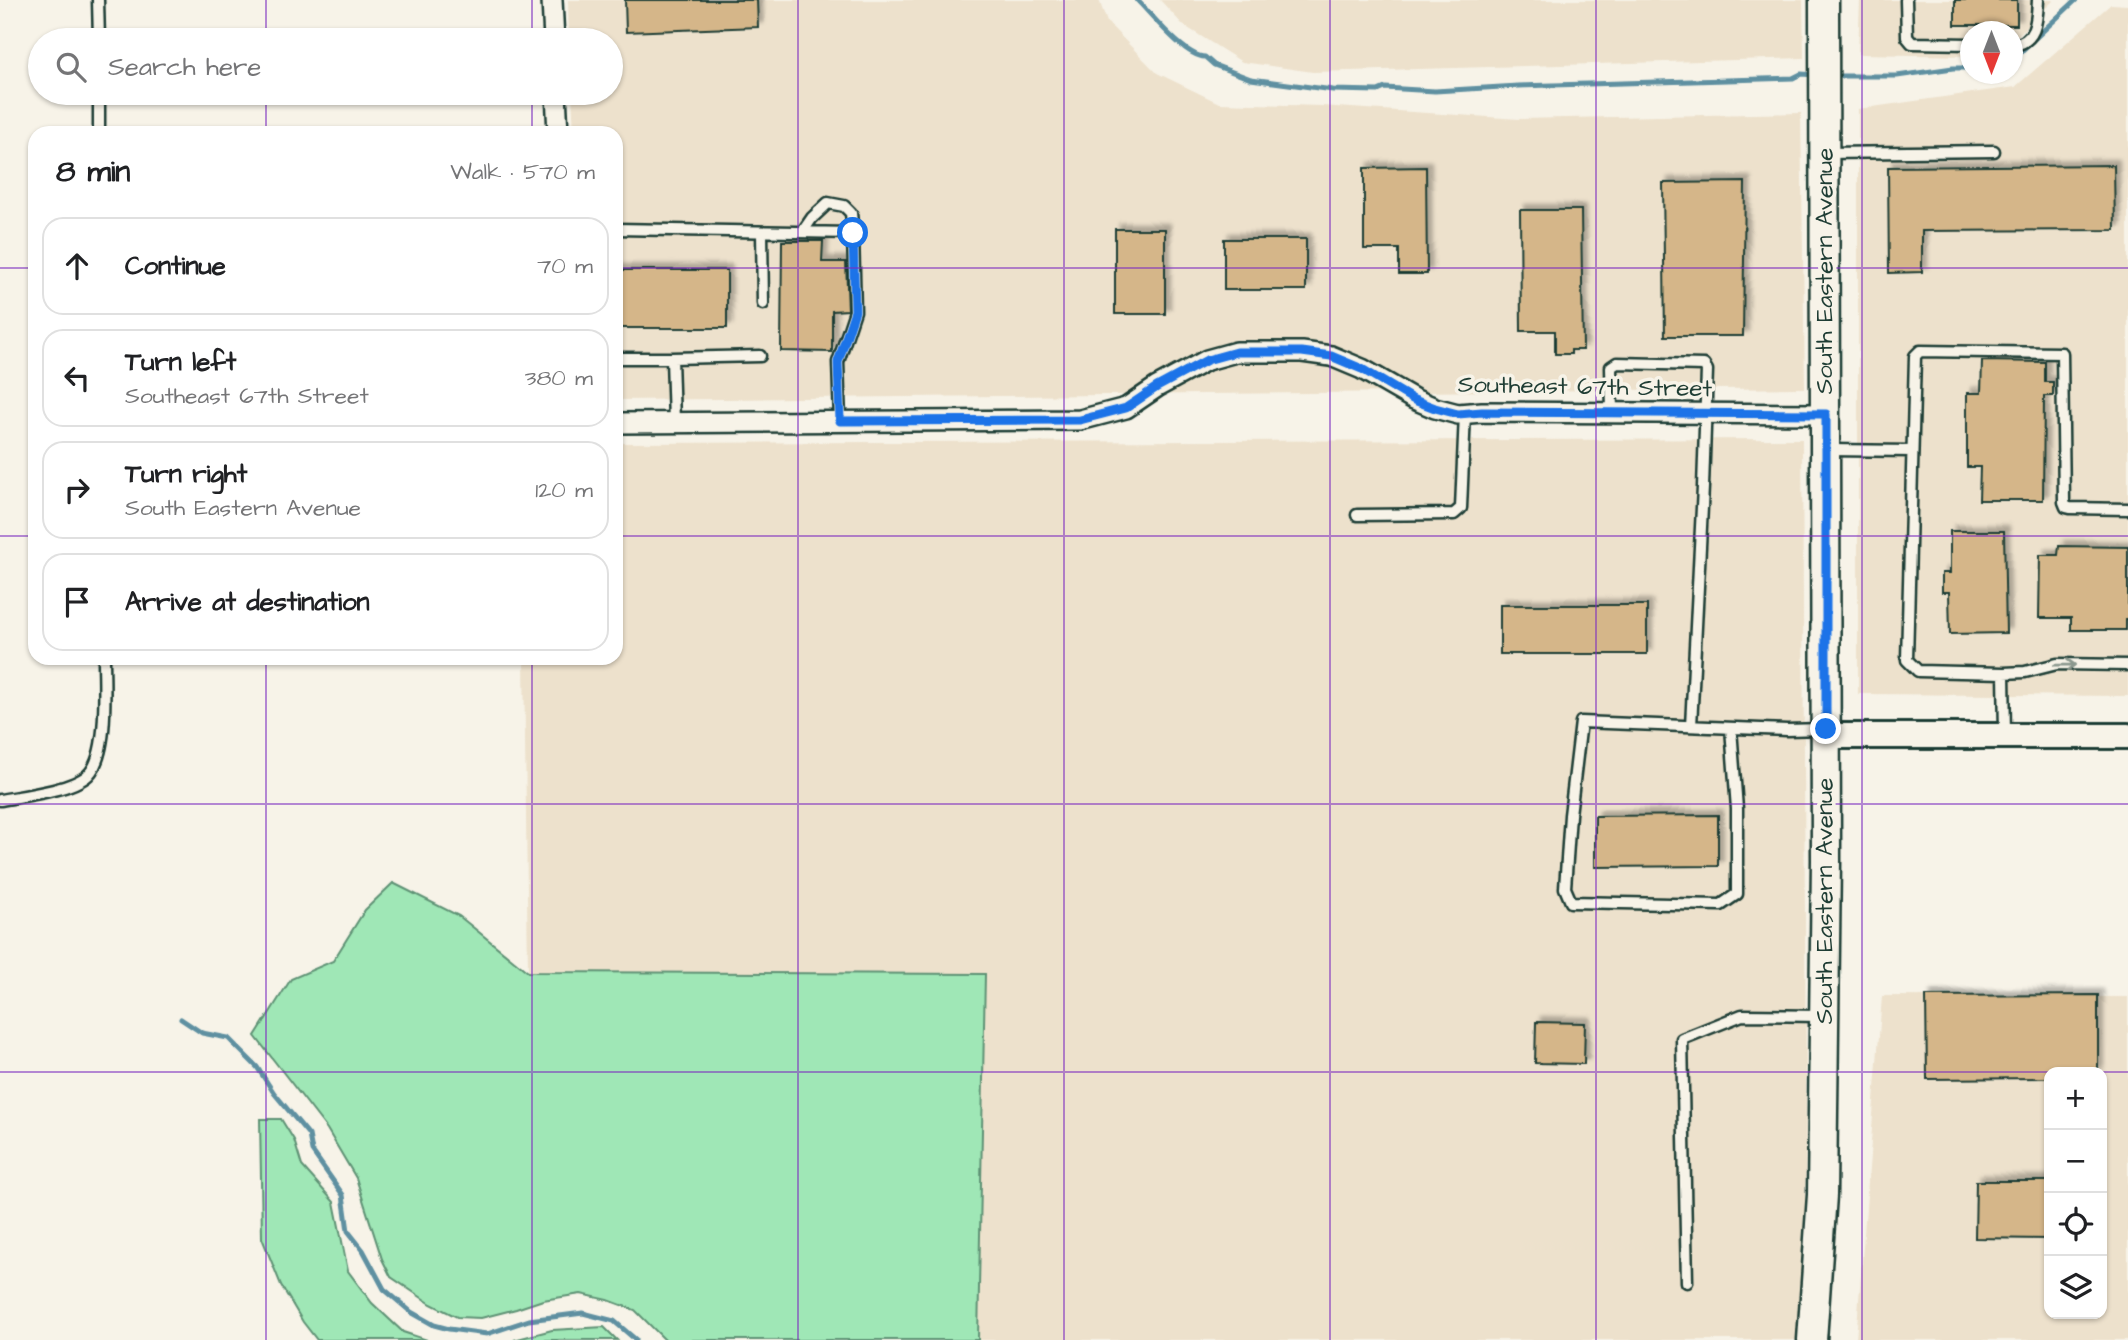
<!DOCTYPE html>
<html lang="en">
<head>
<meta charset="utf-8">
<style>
  :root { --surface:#fff; --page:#f2f2f2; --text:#202124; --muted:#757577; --line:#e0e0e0 }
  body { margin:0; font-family:"Architects Daughter",sans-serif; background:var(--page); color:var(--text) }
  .controls { position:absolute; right:21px; bottom:21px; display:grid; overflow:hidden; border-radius:14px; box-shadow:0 2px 5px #0004 }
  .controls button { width:63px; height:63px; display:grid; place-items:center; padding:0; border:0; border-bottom:2px solid var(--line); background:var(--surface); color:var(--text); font:35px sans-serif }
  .compass { position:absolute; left:1960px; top:21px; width:63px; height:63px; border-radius:50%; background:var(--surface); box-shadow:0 2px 5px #0004; rotate:180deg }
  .stop { position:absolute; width:21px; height:21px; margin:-16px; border:5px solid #1a73e8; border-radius:50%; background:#fff }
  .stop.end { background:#1a73e8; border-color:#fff; box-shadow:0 2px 7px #0008 }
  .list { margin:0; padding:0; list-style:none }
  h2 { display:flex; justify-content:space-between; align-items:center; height:91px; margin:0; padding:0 28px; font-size:30px }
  h2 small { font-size:23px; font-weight:400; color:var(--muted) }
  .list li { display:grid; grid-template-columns:46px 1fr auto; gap:21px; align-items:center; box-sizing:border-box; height:98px; margin:0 14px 14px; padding:0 14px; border:2px solid var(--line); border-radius:21px }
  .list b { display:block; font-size:26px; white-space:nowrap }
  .list p { margin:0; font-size:23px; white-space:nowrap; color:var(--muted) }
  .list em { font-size:23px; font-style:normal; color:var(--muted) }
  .icon { flex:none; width:38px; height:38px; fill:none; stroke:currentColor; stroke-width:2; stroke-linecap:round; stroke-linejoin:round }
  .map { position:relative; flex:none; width:2128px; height:1340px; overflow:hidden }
  .search { position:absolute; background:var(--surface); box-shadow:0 2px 5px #0004; left:28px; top:28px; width:595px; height:77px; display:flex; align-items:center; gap:18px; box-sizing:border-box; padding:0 24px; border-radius:38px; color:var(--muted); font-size:26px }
  .panel { position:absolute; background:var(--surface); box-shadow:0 2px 5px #0004; left:28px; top:126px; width:595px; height:539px; border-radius:21px }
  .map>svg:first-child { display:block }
  .built { fill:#ede1cc; fill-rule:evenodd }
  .green { fill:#9fe7b6; stroke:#5f9275; stroke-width:2 }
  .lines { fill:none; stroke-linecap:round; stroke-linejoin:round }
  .stream { stroke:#5e90a1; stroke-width:5 }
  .building { fill:#d5b689; stroke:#1f3d34; stroke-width:2; filter:url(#shadow) }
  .service-casing { stroke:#1f3d34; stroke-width:15 }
  .minor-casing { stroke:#1f3d34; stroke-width:24 }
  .tertiary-casing { stroke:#1f3d34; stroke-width:30 }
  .secondary-casing { stroke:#1f3d34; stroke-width:33 }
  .service { stroke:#f7f3e8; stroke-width:10 }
  .minor { stroke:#f7f3e8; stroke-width:19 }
  .tertiary { stroke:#f7f3e8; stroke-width:24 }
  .secondary { stroke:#f7f3e8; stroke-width:28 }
  .oneway { stroke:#8b988e }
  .route { stroke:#1a73e8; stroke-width:9 }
  .grid { fill:none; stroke:#7b2cbf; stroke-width:2; stroke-opacity:0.55 }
  .labels { text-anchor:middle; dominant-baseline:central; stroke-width:7; stroke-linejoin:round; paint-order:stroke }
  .street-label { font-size:24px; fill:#1f3d34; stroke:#f7f3e8 }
</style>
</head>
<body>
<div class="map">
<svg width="2128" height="1340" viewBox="0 0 2128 1340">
  <defs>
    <filter id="shadow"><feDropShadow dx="5" dy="-5" stdDeviation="2" flood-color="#0004"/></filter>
  </defs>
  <rect width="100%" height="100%" fill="#f7f3e8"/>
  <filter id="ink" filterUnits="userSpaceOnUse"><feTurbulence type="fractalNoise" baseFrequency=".0143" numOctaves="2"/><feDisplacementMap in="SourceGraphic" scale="14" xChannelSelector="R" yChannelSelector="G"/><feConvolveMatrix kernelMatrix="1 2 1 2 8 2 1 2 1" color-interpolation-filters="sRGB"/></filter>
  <g filter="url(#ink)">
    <path class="built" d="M568,0H1099L1107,22L1157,73L1219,103L1321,106L1519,119L1801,113L1805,388L616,400V133H574L572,93H611V40H569Z
      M1160,0H1803L1804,58L1313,72L1242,62L1183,25Z
      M1860,0H2054L2013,40L2012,32H1970V56L1858,54Z
      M2111,4L2128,5V696L1858,694V109L2015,87Z
      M1802,439L1806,1085L1804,1340H978L985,974L528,972L524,658H616V443Z
      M1882,996L2128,997V1340H1856ZM2049,1072H2102V1314H2049Z"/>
    <path class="green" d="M393,883L459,916L528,972L985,974L978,1340H665L635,1310L608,1300L581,1294L543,1300L516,1309L481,1318L457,1317L431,1304L391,1277L382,1259L356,1178L327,1129L255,1036L291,979L333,961L365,910Z
      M260,1119H281L294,1140L302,1166L334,1202L348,1271L372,1303L403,1332L427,1340H317L303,1322L281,1285L262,1238Z
      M604,1327L617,1340H514L552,1330Z"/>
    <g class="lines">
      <path class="stream" d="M1137,0C1152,15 1184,56 1205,57L1214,65L1251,79L1333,90L1378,91L1385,88L1435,91L1518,86L1793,78L1801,74L1816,75
        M2012,60L2076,0
        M1833,76H1897L1953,68H1970
        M181,1019L202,1033L228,1038L257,1067L274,1093L309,1135L312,1151L343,1195L348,1231L363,1250L384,1289L411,1312L434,1325L449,1329L487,1334L529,1320L583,1313L614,1321L636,1340"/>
    </g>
    <path class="building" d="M625,0H757L758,27L626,32Z
      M1955,0H2017V25H1955Z
      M2114,165L2115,230L1922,231V272L1889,273L1888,167Z
      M1426,167L1427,274H1399V249H1364V168Z
      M1745,182L1743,336H1665L1663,183Z
      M1520,210H1581L1583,350H1571V354H1555V331H1521Z
      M1115,229H1165V314H1115Z
      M1224,239H1306V290H1224Z
      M782,241H823L822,262H846L848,310L832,311V352L781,351Z
      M616,270H727V328H616Z
      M1982,361L2045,362V382H2053V396H2044L2043,500H1979L1980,467H1967V393H1981Z
      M1950,531H2004L2006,633L1950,634L1949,592H1942V573H1950Z
      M2059,546L2128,547V619H2126V630H2071V618H2039L2040,555H2058Z
      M1500,605H1647V654H1500Z
      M1718,815V866L1595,867V816Z
      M2098,995V1072H2049V1078L1927,1079L1926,996Z
      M1536,1022L1585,1023L1584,1064L1535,1063Z
      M1976,1181H2049V1239L1975,1238Z"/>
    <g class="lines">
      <g class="service-casing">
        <path id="service" d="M98,0L99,40
          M1906,0L1907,37L1912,43L1970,44
          M2012,45C2037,43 2037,19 2038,0
          M99,93V133
          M1825,153L1994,151
          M616,229L853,233L855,311L838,362L840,421
          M803,231L812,218L828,203L844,206L851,213L853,233
          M762,232L763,304
          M616,358H672L674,422
          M672,358L760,356
          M1612,412L1611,367L1617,363L1704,365L1707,370L1703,487L1691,726
          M1829,450L1912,451
          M1357,515L1454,514L1461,508L1465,413
          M2004,673L2025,672L2057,664L2128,665
          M1731,728L1737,809V894L1721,905L1571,902L1565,888L1570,815L1581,722L1787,730L1822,729
          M2005,735L2004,673L1918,671L1907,660L1915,356L1920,351L2062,353L2064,502L2066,507L2070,508L2128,509
          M0,800C23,796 72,790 88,775C109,755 104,686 104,658
          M1687,1282L1682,1039L1742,1015L1820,1016"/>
      </g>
      <g class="minor-casing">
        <path id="minor" d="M552,0L554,40
          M556,93L558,133
          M616,423L1080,420L1126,408L1157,387L1207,360L1236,352H1302L1331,356L1362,369L1414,399L1435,408L1458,414L1482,412L1826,414"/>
      </g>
      <g class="tertiary-casing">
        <path id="tertiary" d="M1826,736H2128"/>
      </g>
      <g class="secondary-casing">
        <path id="secondary" d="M1812,1340L1822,1195L1826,860L1824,0"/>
      </g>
      <use href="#service" class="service"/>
      <use href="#minor" class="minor"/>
      <use href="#tertiary" class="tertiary"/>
      <use href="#secondary" class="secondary"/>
    </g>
    <defs><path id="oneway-shaft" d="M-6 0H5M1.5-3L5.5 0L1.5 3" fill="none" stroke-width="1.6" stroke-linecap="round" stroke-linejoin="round" transform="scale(1.75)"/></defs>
    <use class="oneway" href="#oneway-shaft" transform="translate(2065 665) rotate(-1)"/>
  </g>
  <g class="lines" filter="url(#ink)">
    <path class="route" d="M853,233L855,311L838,362L840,421L1080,420L1126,408L1157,387L1207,360L1236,352H1302L1331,356L1362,369L1414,400L1435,408L1458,414L1482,412L1826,414V729"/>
  </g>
  <path class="grid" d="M266,0V40M532,0V40M798,0V1340M1064,0V1340M1330,0V1340M1596,0V1340M1862,0V1340M266,93V133M532,93V133M0,268H35M616,268H2128M0,536H35M616,536H2128M266,658V1340M532,658V1340M0,804H2128M0,1072H2128"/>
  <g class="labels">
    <g class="street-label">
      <text transform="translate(1825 271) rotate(-90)">South Eastern Avenue</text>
      <text transform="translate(1585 387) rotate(1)">Southeast 67th Street</text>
      <text transform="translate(1825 901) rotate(-90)">South Eastern Avenue</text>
    </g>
  </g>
</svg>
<div class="controls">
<button>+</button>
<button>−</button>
<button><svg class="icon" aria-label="locate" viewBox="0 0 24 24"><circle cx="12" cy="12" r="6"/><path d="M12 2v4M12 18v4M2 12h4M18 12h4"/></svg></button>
<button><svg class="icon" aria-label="layers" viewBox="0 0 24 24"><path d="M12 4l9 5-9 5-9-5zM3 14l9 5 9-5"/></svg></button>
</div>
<svg class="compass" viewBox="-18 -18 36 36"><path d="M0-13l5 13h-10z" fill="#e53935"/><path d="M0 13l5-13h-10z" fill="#757577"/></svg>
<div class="stop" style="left:853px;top:233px"></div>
<div class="stop end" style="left:1826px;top:729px"></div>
<div class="search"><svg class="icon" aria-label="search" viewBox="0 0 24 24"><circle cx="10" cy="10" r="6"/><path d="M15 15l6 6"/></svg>Search here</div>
<section class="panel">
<h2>8 min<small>Walk · 570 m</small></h2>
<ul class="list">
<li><svg class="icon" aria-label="ahead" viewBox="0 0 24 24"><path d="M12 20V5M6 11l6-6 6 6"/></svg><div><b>Continue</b></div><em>70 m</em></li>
<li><svg class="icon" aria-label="left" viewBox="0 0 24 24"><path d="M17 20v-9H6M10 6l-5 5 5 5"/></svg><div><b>Turn left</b><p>Southeast 67th Street</p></div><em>380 m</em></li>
<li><svg class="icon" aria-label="right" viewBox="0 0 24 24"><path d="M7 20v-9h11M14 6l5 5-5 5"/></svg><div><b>Turn right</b><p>South Eastern Avenue</p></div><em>120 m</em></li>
<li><svg class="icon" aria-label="arrive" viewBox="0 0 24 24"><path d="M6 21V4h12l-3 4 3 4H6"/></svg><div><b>Arrive at destination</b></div></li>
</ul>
</section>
</div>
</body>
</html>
